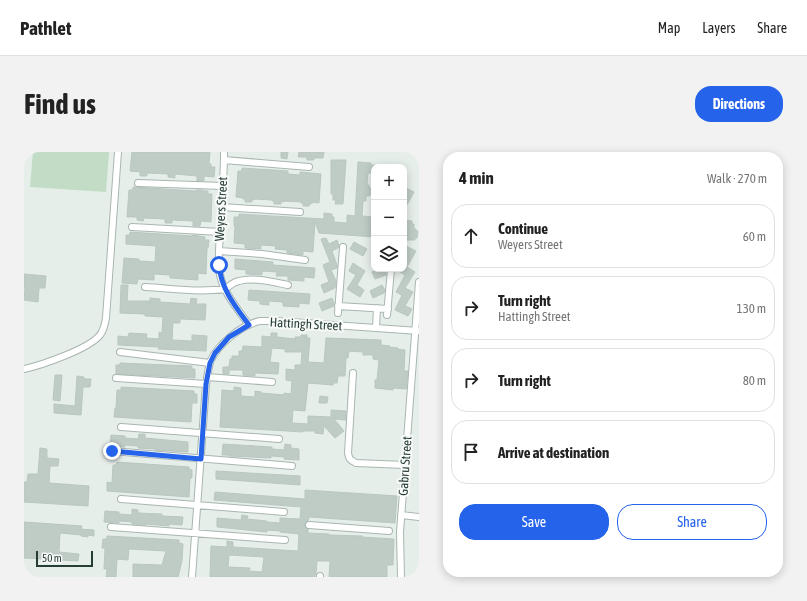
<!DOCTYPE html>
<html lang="en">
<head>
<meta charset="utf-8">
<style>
  :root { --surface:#fff; --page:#f2f2f2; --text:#222; --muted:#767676; --line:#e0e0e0; --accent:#2563eb }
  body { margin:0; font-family:"Asap Condensed",sans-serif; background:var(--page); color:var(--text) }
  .controls { position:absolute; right:12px; top:12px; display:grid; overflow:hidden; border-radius:8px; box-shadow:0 2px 10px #0003 }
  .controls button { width:36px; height:36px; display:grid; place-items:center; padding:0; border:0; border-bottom:1px solid var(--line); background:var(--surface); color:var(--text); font:20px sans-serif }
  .scale { position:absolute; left:12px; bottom:10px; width:57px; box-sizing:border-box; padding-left:4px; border:2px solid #273e36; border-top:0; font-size:11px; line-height:14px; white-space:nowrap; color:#273e36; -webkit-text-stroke:3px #f7faf8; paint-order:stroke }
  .stop { position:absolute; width:12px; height:12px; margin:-9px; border:3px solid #2563eb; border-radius:50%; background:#fff }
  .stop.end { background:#2563eb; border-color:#fff; box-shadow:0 1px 4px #0008 }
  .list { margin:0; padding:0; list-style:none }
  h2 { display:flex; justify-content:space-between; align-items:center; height:52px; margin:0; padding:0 16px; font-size:17px }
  h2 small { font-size:13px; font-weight:400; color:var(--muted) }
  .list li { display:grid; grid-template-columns:26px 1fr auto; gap:12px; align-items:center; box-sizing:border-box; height:64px; margin:0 8px 8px; padding:0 8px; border:1px solid var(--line); border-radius:16px }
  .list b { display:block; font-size:15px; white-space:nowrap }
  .list p { margin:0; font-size:13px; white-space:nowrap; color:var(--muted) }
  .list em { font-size:13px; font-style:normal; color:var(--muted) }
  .actions { display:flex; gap:8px; padding:12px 16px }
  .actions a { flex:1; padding:9px 0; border:1px solid var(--accent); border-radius:16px; text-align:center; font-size:14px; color:var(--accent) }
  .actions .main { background:var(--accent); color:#fff }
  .icon { flex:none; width:22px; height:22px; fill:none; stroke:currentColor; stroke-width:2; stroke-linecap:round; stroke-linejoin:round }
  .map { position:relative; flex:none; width:395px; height:425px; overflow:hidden; border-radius:16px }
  header { display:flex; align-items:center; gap:24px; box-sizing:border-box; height:56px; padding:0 20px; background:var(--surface); border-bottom:1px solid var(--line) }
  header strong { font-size:19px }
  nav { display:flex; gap:22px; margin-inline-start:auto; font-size:14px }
  .intro { display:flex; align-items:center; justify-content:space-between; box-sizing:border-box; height:96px; padding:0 24px }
  h1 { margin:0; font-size:28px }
  .button { padding:10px 18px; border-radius:16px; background:var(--accent); color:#fff; font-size:14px; font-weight:700 }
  main { display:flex; gap:24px; padding:0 24px }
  aside { flex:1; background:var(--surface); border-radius:16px; box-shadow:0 2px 10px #0003 }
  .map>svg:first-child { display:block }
  .green { fill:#c2dcc6 }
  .building { fill:#bfcbc5; stroke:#b9c7c0; fill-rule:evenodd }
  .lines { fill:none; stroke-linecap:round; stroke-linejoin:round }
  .minor-casing { stroke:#a9b6b0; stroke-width:8 }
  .minor { stroke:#fff; stroke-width:6 }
  .route { stroke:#2563eb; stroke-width:5 }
  .labels { text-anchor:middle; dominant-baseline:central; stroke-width:4; stroke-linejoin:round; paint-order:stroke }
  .street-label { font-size:13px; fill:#273e36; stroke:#f7faf8 }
</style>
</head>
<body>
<header>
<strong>Pathlet</strong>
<nav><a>Map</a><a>Layers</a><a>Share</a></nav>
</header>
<div class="intro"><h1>Find us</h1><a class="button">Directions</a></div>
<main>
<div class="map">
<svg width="395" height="425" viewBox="0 0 395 425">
  <rect width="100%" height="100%" fill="#e6eeea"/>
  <path class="green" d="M9,0H85L82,40L6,35Z"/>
  <path class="building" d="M108,0H186L185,12H187V15H191L190,25L180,24V29H173V24L151,22V26L144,25V22L123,21V24H116V20L106,19Z
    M257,0H264L263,7L257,6Z
    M275,0H300L299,6H290V8H283V5H274Z
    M307,8H322L319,52H311L312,48H309V42H307Z
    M334,10L347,11V13H350V20H347V21H344L343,33H345V36H348V43H345V44H342V49H339L338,64L350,65V85L295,81L291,70L289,100L279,99V103L263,101V98L251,97L252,94L237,93V97L221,96V92L210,91L211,74H210V65H215V62L300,67V61L308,62V65H310V70L323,71V63L331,64Z
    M218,16L264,19V22L276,23V20L297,22L295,51L288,50V52L286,51L285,54H279V51H277V50L260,49V50L257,49V52H250V49H248V48L230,47V48L228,47V50H221V47H219V46L212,45L214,19H218Z
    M109,35L172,39V38H179V39H184V42H188L187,70L177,69L176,74H169V69L148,68V71H141V67L120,66L119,69L113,68V65H103L105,38H109Z
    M380,35L390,40L380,58Z
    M380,68L388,69V72H390V77H392V79H394L393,86H391V88H380Z
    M106,80L168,84L169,83L181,85V88H185L184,96H183L182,122L174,121V128L146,126V123L130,122V128L114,127L113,132L98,131L100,106L115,107V109L131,110L132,94L102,92V83H106Z
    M302,86L305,92L313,88L315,94L314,96L308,99L313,113V116L307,118L312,129L311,136L300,141L297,133L305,130L299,113L306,110L297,87Z
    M330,90L343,97L339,104L326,97Z
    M380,93L392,99L383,115L391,120L381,136L389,140L381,154L388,157L384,164L371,158L378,143L372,140L381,123L371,117H380Z
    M211,107L249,110V113L291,116L290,126L280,125V129L264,128V124H252L253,120L238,119V123L222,122V118L211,117Z
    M329,111L341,119L333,133L340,138L336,145L323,137L332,123L325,119Z
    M354,117H362V123L351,127L348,120Z
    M0,122L22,124L21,136H15L14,150L0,148L1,135H0Z
    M97,133H104L103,149H126V146L136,147V150L166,152L167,146L173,147L172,152H182L181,168L156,167V171H149L148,188L168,189V183L183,184L182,199L134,197L135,195L94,193V184L104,185L105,181L123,182L122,186L135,187V180L138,181L139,165L121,164V162L96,161Z
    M358,133L361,138L360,141L349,146L346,139Z
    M225,138L286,142L285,152L275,151V155L259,154V150L245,149V153L236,152V149L224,148Z
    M308,146L310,151V154L298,159L295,151Z
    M247,181H253V185L271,187V185H277V183H283V186H286L284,210L300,211L302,186L357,188V193L366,194L365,195L374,196V197L381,198L380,219H384L382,237L369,236V238L351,236V228H353L355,208L349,207V203H339V200L325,199L324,206H322L321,224H314L313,231H310L309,233L284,231L281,259L269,258L268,271L284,272V264L307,265V258L322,259V268L310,267L320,279L311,286L300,274L299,282L291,281V279H279V280L196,275L198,238L210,239V235L217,236V244L231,245V239L237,240V241L260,243V241L267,242L268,229L262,228V217L271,218V213H277L278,200H261V197L248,196L246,210L255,211L254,222L231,221V224L219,223V218H205V222H199V215H205L206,207H208V204H215V199H218L219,194L238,195V184L247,185Z
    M96,211L168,214V217H171V226L92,222V213H96Z
    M31,223H38L36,249L29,248Z
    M53,224L60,225V227H67L66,235H59L57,263L30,261V252L51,254Z
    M97,235L170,239V242H173V251H168L167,270L90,265L91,256H92L93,238H97Z
    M296,244L304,245L303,251H295Z
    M115,282H121V286L164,290V300L131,298V297L114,296V294L101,293V295L86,294L87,283L101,284V286L114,287Z
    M199,292L248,295V297L260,298L261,292L267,293V296L275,297V308L260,307L261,305L247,304V306L204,304V303H198Z
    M16,296L23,297V306L35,307L34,314H26L25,331L65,334L64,354L0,350V330H3L4,322H14Z
    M93,310L165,315V317L168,318V326H166L165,345L83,339V330L88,331L89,313H92Z
    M192,319L276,324V333L192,327Z
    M281,338L373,344L371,371L285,365L284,369L282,370L281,372V375L284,377V381L305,382V383L338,384V385L370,387L369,413H363V425H305L306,409H293L292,422L291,423V425H186L187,394L203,395V389L209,390V395L274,399L275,382L256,380V379L243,378V380L193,375V366L217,368L218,363L224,364L223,367L243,369V370L256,371V366L276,367L277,355L190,348L191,340L281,347ZM205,403L240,405L238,420L225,419L226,416L204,415Z
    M108,357L114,358V361L138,362V364L159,365L158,373L145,372V374L122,372V373L108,372V370L95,369V371L80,370L81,359L95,360V362L108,363Z
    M0,370L58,374L57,377L70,378V384L64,383V385L57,384V383L36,381L35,400L55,402L54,409L0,406Z
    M83,384L155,388V391L159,392L158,409L154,425H109V412L138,413L142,399L105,397L104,408L93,407L92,425H82L83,417H80L81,396H78L79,387H83Z"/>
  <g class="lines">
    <g class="minor-casing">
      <path id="minor" d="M200,0C200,26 198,51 196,77C196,90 193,110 196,123C200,142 214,157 225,173
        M200,8L285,15
        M114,31L199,34
        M198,55L276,60
        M108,75L196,80
        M195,99L238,102L281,108
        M121,135C143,136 166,140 189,138C193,138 198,138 201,137C206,134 209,130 215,129C229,125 249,130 264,133
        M314,154L364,157
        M314,161L319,95
        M363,163L367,117
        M352,176L353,156
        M96,200L186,211
        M0,217C18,213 65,197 76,183C80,178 81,172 82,166L94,0
        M329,221L324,301C325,307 326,308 332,311L381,313
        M183,225L248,230
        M92,226L182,232
        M97,275L255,287
        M88,299L268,314
        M97,347L260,360
        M377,363L395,365
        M285,373L365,379
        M87,375L261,388
        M168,425L182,232C184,225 184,217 186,210C194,192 217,173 236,169C241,169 247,169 252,169L395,179
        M296,425V424
        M377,425L376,380L395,130"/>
    </g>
    <use href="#minor" class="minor"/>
  </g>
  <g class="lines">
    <path class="route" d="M88,299L177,307L182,232L186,211L191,201L205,185L225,173C211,154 197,137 195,113"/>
  </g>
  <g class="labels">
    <g class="street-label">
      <text transform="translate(197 57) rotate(-87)">Weyers Street</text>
      <text transform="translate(282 172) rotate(3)">Hattingh Street</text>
      <text transform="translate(381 314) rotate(-86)">Gabru Street</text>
    </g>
  </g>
</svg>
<div class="controls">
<button>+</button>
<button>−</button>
<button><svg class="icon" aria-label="layers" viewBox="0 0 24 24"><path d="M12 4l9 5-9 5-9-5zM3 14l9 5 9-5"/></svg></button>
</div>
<div class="scale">50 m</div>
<div class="stop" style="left:195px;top:113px"></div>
<div class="stop end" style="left:88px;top:299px"></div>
</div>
<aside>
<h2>4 min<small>Walk · 270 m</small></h2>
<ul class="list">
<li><svg class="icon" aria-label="ahead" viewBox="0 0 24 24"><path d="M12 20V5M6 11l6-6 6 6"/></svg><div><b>Continue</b><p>Weyers Street</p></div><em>60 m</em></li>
<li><svg class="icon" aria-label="right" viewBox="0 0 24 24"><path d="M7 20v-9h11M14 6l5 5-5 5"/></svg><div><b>Turn right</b><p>Hattingh Street</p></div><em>130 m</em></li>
<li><svg class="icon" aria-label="right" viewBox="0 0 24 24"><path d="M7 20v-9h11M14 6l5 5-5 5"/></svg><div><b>Turn right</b></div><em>80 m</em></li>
<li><svg class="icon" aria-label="arrive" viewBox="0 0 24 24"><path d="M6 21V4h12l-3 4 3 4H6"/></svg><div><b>Arrive at destination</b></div></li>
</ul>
<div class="actions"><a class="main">Save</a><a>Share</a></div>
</aside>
</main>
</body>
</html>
